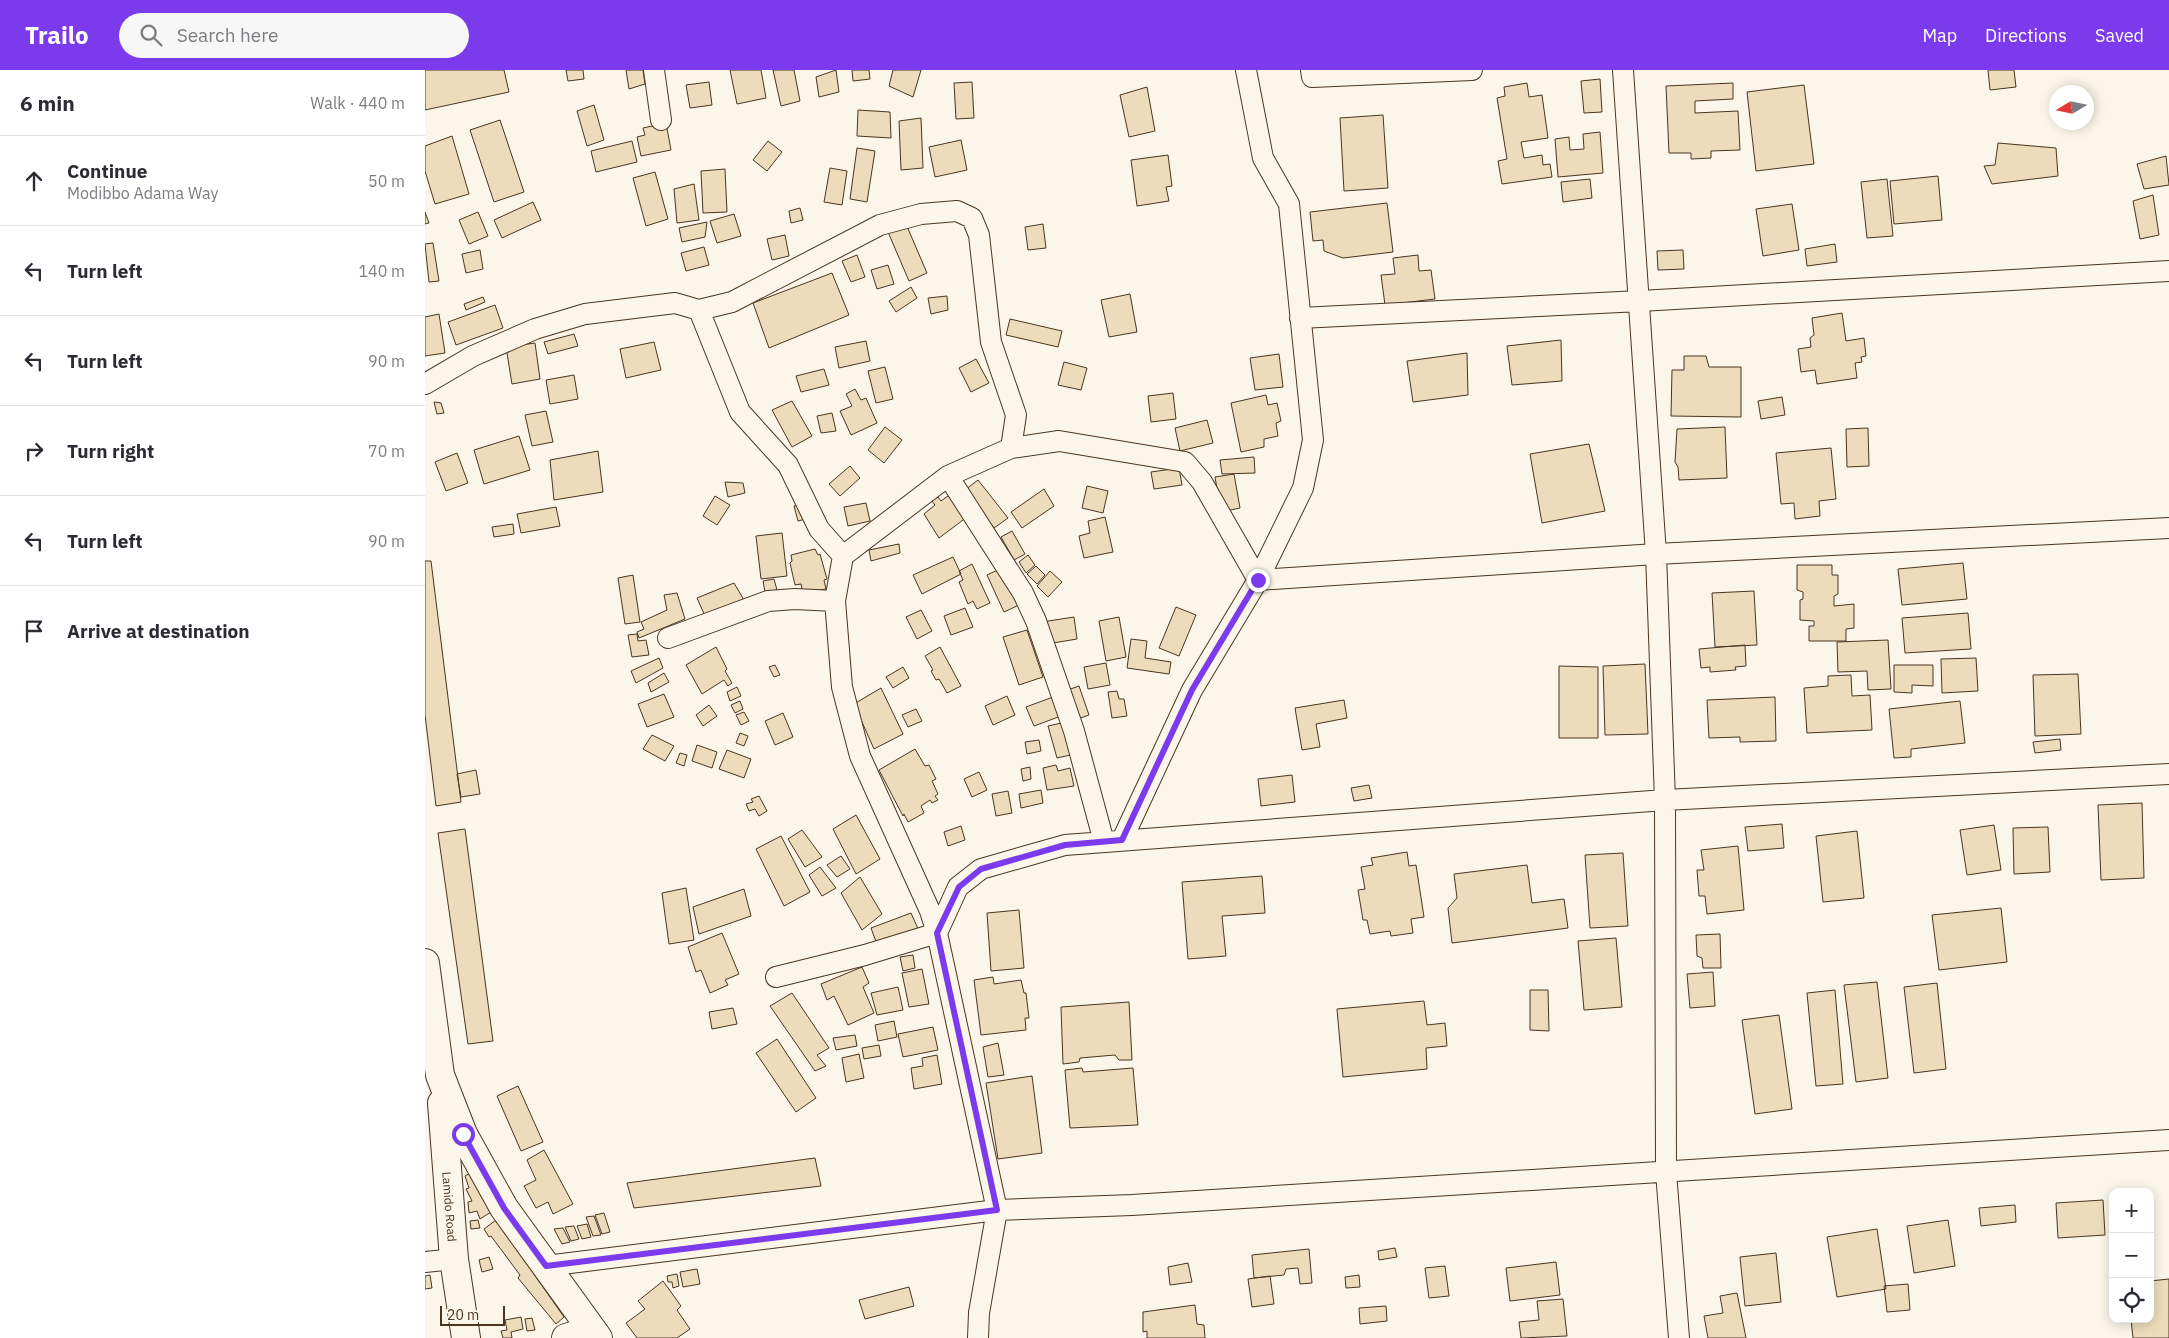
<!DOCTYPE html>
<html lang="en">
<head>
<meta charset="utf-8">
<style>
  :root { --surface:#fff; --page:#f7f7f7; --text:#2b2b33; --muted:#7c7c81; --line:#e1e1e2; --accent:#7c3aed }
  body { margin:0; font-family:"IBM Plex Sans",sans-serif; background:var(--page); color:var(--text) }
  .controls { position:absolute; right:15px; bottom:15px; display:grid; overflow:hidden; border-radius:10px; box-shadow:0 2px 12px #0003 }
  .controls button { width:45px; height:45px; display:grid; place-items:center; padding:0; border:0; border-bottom:1px solid var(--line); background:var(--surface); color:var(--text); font:25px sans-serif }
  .compass { position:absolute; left:1624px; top:15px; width:45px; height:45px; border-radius:50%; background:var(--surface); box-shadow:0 2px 12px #0003; rotate:260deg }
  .scale { position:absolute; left:15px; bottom:12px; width:65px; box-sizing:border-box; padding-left:5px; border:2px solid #4a3520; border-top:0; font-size:14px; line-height:18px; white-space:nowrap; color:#4a3520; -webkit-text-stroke:4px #fbf6e9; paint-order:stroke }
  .stop { position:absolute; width:15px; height:15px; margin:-11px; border:4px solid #7c3aed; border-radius:50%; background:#fff }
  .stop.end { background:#7c3aed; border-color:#fff; box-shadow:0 1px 5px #0008 }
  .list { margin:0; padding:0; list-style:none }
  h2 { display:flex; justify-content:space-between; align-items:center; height:65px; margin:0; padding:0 20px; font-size:21px }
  h2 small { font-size:16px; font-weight:400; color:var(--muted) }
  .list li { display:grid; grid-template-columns:32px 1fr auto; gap:15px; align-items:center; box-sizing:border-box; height:90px; padding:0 20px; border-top:1px solid var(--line) }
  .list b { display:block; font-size:19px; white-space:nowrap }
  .list p { margin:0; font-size:16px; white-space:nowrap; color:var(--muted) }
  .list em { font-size:16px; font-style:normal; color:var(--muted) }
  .icon { flex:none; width:28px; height:28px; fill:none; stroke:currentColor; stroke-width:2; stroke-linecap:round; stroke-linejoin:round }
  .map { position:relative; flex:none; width:1744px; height:1268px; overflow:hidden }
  header { display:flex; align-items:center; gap:30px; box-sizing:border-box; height:70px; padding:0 25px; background:var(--accent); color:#fff }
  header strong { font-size:24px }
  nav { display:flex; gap:28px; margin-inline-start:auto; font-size:18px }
  .search { width:350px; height:45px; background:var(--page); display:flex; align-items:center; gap:12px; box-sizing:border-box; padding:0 18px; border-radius:28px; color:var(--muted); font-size:19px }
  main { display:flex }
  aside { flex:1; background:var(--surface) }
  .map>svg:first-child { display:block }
  .building { fill:#ecdcbc; stroke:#4a3520 }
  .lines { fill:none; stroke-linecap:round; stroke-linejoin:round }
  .minor-casing { stroke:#4a3520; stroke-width:22 }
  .secondary-casing { stroke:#4a3520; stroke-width:30 }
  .minor { stroke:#fbf6e9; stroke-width:20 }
  .secondary { stroke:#fbf6e9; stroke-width:28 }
  .route { stroke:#7c3aed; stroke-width:6 }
  .labels { text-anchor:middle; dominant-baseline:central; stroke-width:4; stroke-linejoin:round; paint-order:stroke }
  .street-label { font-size:12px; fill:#4a3520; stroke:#fbf6e9 }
</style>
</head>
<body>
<header>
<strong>Trailo</strong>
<div class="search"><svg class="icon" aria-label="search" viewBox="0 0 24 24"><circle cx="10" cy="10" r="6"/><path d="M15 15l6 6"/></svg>Search here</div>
<nav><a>Map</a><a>Directions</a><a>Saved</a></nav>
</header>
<main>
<aside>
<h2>6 min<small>Walk · 440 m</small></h2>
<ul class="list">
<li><svg class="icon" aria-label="ahead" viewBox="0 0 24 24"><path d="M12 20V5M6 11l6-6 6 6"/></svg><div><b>Continue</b><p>Modibbo Adama Way</p></div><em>50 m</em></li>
<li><svg class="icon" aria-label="left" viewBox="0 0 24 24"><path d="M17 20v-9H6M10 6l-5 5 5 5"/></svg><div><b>Turn left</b></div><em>140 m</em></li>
<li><svg class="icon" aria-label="left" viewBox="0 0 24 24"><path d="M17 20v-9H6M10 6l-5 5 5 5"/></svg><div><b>Turn left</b></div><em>90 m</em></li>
<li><svg class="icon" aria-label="right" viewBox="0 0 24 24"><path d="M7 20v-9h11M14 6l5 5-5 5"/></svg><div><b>Turn right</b></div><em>70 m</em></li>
<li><svg class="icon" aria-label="left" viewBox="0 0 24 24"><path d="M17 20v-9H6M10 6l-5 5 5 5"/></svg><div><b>Turn left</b></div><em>90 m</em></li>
<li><svg class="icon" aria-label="arrive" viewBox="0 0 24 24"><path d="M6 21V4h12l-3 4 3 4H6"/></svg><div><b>Arrive at destination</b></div></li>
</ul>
</aside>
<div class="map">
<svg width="1744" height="1268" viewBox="0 0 1744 1268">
  <rect width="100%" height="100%" fill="#fbf6e9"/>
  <path class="building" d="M0,0H79L84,22L0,40Z
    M141,0H158L159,9L143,11Z
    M201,0H218L220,14L204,19Z
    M305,0H336L341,28L312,34Z
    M348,0H369L375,31L356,36Z
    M411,0L414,22L394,27L391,7Z
    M427,0H444L445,9L428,11Z
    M468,0H496L488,27L464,16Z
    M1563,0H1589L1591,17L1565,20Z
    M1175,9L1177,42L1159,43L1156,11Z
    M284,12L287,35L265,38L261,15Z
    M547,12L549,48L531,49L529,13Z
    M1102,13L1104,27L1117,25L1123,68L1096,72L1099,88L1117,85L1118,95L1125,94L1127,107L1077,114L1073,91L1082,89L1072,28L1080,26L1079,17Z
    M1308,13V29L1270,31V43L1313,41L1315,80L1286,81V88L1266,89V83H1244L1241,16Z
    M1379,15L1389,94L1331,101L1322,22Z
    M722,17L730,61L704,67L695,25Z
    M169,35L179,70L162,76L152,41Z
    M433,40L465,42L466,68L432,66Z
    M958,45L963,118L919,121L915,48Z
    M496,48L498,98L476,100L474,51Z
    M75,50L99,122L69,132L45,60Z
    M241,53L246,80L216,86L212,67L220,65L218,58Z
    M1175,62L1178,103L1133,107L1130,69L1144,67L1145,80L1159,79L1158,64Z
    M27,66L44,124L10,134L0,101V76Z
    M536,70L542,100L510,107L504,77Z
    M207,71L212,92L171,102L166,81Z
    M343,71L357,82L342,101L328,90Z
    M1573,73L1631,78L1633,106L1567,114L1559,96L1570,95Z
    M432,78L450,81L442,132L425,129Z
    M743,85L747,116L741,117L744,131L712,136L706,90Z
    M1741,86L1744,115L1719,119L1712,94Z
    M405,98L422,101L417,135L399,132Z
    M300,99L302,142L278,143L276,101Z
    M230,102L243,149L221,156L208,108Z
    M1513,106L1517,150L1469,154L1465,111Z
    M1165,109L1167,128L1138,132L1136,112Z
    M1462,109L1468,166L1442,168L1436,112Z
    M269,114L274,150L252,153L249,119Z
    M1728,125L1734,165L1715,169L1708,131Z
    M108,132L116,150L77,168L69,150Z
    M962,133L968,182L918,188L899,181L898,170L888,171L885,142Z
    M1367,134L1374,180L1338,186L1331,139Z
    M375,138L378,150L366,153L364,141Z
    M0,142L4,153L0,154Z
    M53,142L63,166L44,174L34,150Z
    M309,144L316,166L292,173L285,151Z
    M282,152L280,167L257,172L254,158Z
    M481,154L502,203L484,211L463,162Z
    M618,154L621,178L603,180L600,157Z
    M360,165L364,186L347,190L342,169Z
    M8,173L14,211L4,212L0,174Z
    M1410,174L1412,192L1382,196L1380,179Z
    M279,177L284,195L261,201L256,183Z
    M55,180L58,199L41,203L37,184Z
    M1258,180L1259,199L1233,200L1232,181Z
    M432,185L440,207L426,212L417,191Z
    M993,185L994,201L1006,200L1010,229L960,235L956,205L970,204L968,188Z
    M463,195L469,214L452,219L446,200Z
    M407,203L424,245L344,278L328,233Z
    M486,217L492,228L471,242L464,231Z
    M705,224L712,262L684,267L676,230Z
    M522,226L523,240L506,244L503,228Z
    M58,227L60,232L41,240L39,234Z
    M70,235L78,258L31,275L23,252Z
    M1417,243L1421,271L1439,268L1441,286L1436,287L1437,292L1430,293L1432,308L1392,314L1390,300L1376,302L1373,279L1386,277L1385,268L1389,265L1387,248Z
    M14,244L20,283L0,286V247Z
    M585,249L637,261L633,277L581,265Z
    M149,264L153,276L123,284L119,272Z
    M1136,270L1137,311L1087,315L1082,276Z
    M441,271L445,291L414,298L410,277Z
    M229,272L236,300L201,308L195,279Z
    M110,273L115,309L87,314L81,277Z
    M1042,283L1043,325L988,332L982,291Z
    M854,284L858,317L830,320L825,288Z
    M1259,286H1281L1284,297H1316V347L1246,346L1247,300H1259Z
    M551,289L564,313L546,322L534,298Z
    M639,292L662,298L656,320L633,315Z
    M460,297L468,329L451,333L443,301Z
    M399,299L404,315L376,322L371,306Z
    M149,305L153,329L125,334L121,310Z
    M430,319L436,330L441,328L452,353L426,365L415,341L427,336L421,324Z
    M748,323L751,349L726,352L723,326Z
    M841,325L843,335L852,333L856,351L851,353L853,366L839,369V377L816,382L806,333Z
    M1357,327L1360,345L1336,349L1333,331Z
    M367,331L387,366L367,377L347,340Z
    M9,332L16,333L19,343L12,344Z
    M121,341L128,372L107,376L100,345Z
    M407,343L411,361L396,363L392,346Z
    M782,350L788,373L755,381L750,358Z
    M460,357L477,370L459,393L443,380Z
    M1300,357L1302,408L1254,410L1253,397L1250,392L1252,359Z
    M1443,358L1444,396L1422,397L1421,359Z
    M94,366L105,400L59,414L49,380Z
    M1164,374L1180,441L1117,453L1105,384Z
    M1406,378L1411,429L1394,431L1395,446L1370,449L1369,433L1356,434L1351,383Z
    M173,381L178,422L129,430L125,390Z
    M32,383L43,413L21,421L10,392Z
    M829,387L830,403L797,404L795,390Z
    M425,396L435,408L415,426L404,414Z
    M754,398L757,415L729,419L726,402Z
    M809,404L815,438L796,442L790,407Z
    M553,410L583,448L569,458L540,420Z
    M300,412L318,413L320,423L303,427Z
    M662,416L683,421L678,443L657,438Z
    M619,419L629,436L597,458L586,442Z
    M527,423L542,447L514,468L499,444L510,435L507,431L513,427L516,431Z
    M290,426L305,435L292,455L278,446Z
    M391,430L395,445L373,451L369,436Z
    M441,433L445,451L423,456L419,437Z
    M131,437L135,456L96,463L92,444Z
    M680,447L688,482L659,488L654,466L665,463L663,451Z
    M88,454L89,464L69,467L67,457Z
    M587,461L600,484L589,490L576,467Z
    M357,463L362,506L336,509L331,466Z
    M474,474L475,483L446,491L444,480Z
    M390,479L393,485L395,484L402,509L399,510L401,519L378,523L376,514L370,515L365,493L367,491L366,485Z
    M603,485L610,495L601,503L594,492Z
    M528,487L536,504L497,524L488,505Z
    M0,491H6L36,732L11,736L0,645Z
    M1538,493L1542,529L1477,535L1473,499Z
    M547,494L565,533L552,539L548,531L543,534L534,512L538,510L534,501Z
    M1372,495H1407V505H1413V524L1409,526V536L1429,534V558L1421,559V571H1384V556H1389V551L1375,550V530L1378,529V522L1372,520Z
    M611,496L620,505L612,514L602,504Z
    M577,498L594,535L579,542L562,505Z
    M625,501L637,512L623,527L612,516Z
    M208,505L215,552L200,554L193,508Z
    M349,509L352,520L340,522L338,511Z
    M309,513L319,530L280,546L272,528Z
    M1329,521L1332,575L1290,577L1287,523Z
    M252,523L260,549L214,568L212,562L219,559L216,552L242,540L239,525Z
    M751,537L771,545L754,586L734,578Z
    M540,538L548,557L526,565L519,546Z
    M496,540L507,561L492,569L481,547Z
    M1543,543L1546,579L1480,583L1477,548Z
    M649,547L652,569L622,574L617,552Z
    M694,547L701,587L681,591L674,551Z
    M602,560L618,607L594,615L578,567Z
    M212,564L213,571L221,570L224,585L207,587L203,565Z
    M706,569L722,571L720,588L746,592L744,604L702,598Z
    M1463,570L1466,619L1443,620L1442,601L1413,602L1412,572Z
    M1320,575L1321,596L1310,597L1311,600L1285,602V597L1276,598L1274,579Z
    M291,577L302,599L300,601L307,613L303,616L299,610L277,624L261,595Z
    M515,577L536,616L522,623L514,609L511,610L506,601L508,600L500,586Z
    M234,588L238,598L211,613L206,601Z
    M1551,588L1553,621L1517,623L1516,589Z
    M681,593L685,615L663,619L659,597Z
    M1220,594L1223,664L1180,665L1178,596Z
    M350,595L355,605L349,607L344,597Z
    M1469,595H1508V616L1487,615V623L1469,622Z
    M1134,596L1173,597V668H1134Z
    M478,597L484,608L468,618L461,607Z
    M239,603L244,612L226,622L223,613Z
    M1653,604L1656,664L1610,666L1608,605Z
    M1426,605L1427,626L1445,625L1447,660L1382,663L1379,618L1403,616V606Z
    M654,616L664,645L650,650L640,621Z
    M312,617L316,626L305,631L302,622Z
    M456,618L478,664L449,679L429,634Z
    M692,621L694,629H699L702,646L687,648L683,622Z
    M239,624L249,647L222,657L213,634Z
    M582,626L590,645L568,655L560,636Z
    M628,627L636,646L609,656L601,637Z
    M1350,627L1351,671L1315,672V667L1284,668L1282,630Z
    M919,630L922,648L891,654L895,677L877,680L870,638Z
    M315,631L318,639L310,643L306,635Z
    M1535,631L1540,673L1486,679V687L1469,688L1464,639Z
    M284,635L292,646L278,656L271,645Z
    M491,639L497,651L483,657L477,645Z
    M319,642L324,651L316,655L311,645Z
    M358,643L368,667L350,675L340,651Z
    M641,652L650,684L632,688L623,656Z
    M315,663L323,666L319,676L311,673Z
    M227,665L249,676L240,691L218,679Z
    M1635,669L1636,680L1610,683L1608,672Z
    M614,670L616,681L602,684L600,672Z
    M272,675L292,682L287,698L267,691Z
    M490,679L500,696L504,695L511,709L507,711L513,724L510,726L513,730L507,733L505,730L496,736L499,743L483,752L479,744L478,746L454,700Z
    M302,680L326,689L319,708L294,699Z
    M255,683L262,685L259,696L251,693Z
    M631,695L633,701L645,698L649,716L622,720L618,698Z
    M605,697L606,709L598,711L596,699Z
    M51,700L55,724L36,727L32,704Z
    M554,702L562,720L547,727L539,709Z
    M867,705L870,732L836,736L833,709Z
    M944,715L947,728L929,731L926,718Z
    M616,720L618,733L596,738L594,724Z
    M583,721L587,743L571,746L567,724Z
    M334,726L342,741L334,746L330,739L324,741L321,734L328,732L326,729Z
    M1717,733L1719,808L1676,810L1673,735Z
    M431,745L455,789L431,804L408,759Z
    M1357,754L1359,778L1323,781L1320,757Z
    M1569,755L1576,800L1542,805L1535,760Z
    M536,756L540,770L523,776L519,762Z
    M1623,757L1625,802L1589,804L1588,758Z
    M40,759L68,971L43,974L13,763Z
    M377,760L397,787L380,797L363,769Z
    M1432,761L1439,828L1398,832L1391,766Z
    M356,766L385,822L359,836L331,779Z
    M1313,776L1319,840L1282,844L1280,826H1274L1272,800H1279L1276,780Z
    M982,782L984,796L991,795L999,847L986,849L988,863L966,866L965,861L945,864L942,850H938L933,820L940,819L936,797L948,795L946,788Z
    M1198,783L1203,856L1165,858L1160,785Z
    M416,786L425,799L412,807L402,795Z
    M1102,795L1107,833L1139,829L1143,858L1027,873L1023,838L1032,828L1029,804Z
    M395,797L411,818L397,826L384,805Z
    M837,806L840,843L797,846L801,886L763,889L757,812Z
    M435,807L457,844L437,860L416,823Z
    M261,818L269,870L244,874L237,823Z
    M319,819L326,846L274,864L268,837Z
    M1576,838L1582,892L1514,900L1507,845Z
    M594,840L599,898L566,901L562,843Z
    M486,843L494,861L453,877L446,858Z
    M297,863L314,904L300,910L303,915L285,923L276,900L271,902L263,877Z
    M1295,864L1296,898H1278L1277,888L1272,886L1271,865Z
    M1191,868L1197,937L1159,940L1153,871Z
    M488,885L490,898L478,901L475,887Z
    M437,897L444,913L438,917L449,943L423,955L409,926L402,930L396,914Z
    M497,899L504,934L484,937L477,903Z
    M1288,902L1290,936L1265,938L1262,904Z
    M568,907L569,914L596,910L599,923H601L604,948H600L601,960L556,965L549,910Z
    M1452,912L1463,1008L1431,1012L1419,915Z
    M1512,913L1521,999L1489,1003L1479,917Z
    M473,917L478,940L452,945L446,923Z
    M1105,920H1123L1124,961L1105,960Z
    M1410,920L1418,1014L1391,1016L1382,923Z
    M367,923L404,978L392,985L401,996L390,1001L345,936Z
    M999,931L1002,955L1020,953L1022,976L1001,978L1002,999L918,1007L912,939Z
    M704,932L707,990H694L690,985L655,988L654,992L638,994L636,937Z
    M308,938L312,954L287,959L284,942Z
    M1354,945L1367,1039L1330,1044L1317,950Z
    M469,951L472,967L453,971L450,955Z
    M508,957L513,980L478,987L473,964Z
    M430,965L432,976L411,980L408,968Z
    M352,969L391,1028L371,1042L331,983Z
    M573,973L579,1005L563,1007L558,977Z
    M454,975L456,986L439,989L437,978Z
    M434,984L439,1008L421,1012L417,988Z
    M512,985L517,1014L489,1019L486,998L498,996L497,988Z
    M657,998L658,1002L708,998L713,1055L645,1058L640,1000Z
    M607,1006L617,1083L573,1089L561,1013Z
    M93,1016L118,1072L96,1081L72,1026Z
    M119,1080L148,1134L128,1144L123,1132L111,1138L99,1116L111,1110L102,1090Z
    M390,1088L396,1116L209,1138L202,1113Z
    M45,1103L66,1142L55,1149L52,1141L44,1143L43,1132L47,1131L41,1119L44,1118L40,1106Z
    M1678,1130L1680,1165L1633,1168L1631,1133Z
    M1590,1135L1591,1152L1556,1156L1554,1138Z
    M179,1143L185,1162L177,1164L170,1145Z
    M169,1146L176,1165L168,1166L161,1147Z
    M53,1150L55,1158L46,1159L45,1151Z
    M71,1150L139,1247L131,1254L93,1208L95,1205L66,1166L64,1167L59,1159Z
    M1523,1150L1530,1196L1489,1203L1482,1156Z
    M162,1154L166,1167L157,1169L152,1156Z
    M149,1156L154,1169L146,1171L140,1157Z
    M138,1158L145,1172L137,1174L129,1159Z
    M1452,1159L1461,1219L1412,1227L1402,1167Z
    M970,1178L972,1187L954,1190L953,1181Z
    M884,1179L887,1213L875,1214L873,1198L861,1199L859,1205L829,1208L827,1185Z
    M1351,1183L1356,1232L1320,1236L1315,1187Z
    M64,1187L68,1199L57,1202L54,1190Z
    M1131,1192L1135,1225L1085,1231L1081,1198Z
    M763,1193L767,1212L745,1215L743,1197Z
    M1020,1196L1024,1226L1004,1228L1000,1198Z
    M272,1199L275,1214L258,1217L255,1202Z
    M252,1204L254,1216L248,1218L247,1212H243L242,1206Z
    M5,1205L7,1218L0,1219V1206Z
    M934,1205L935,1217L921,1218L920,1207Z
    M845,1206L849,1234L827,1237L823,1209Z
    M1744,1209V1268H1708L1706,1249H1725V1211Z
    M238,1211L256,1236L252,1240L265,1259L252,1268H212L201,1253L220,1239L213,1231Z
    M1483,1214L1485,1240L1462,1242L1459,1216Z
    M484,1217L489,1236L440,1249L434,1230Z
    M1312,1223L1321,1268H1283L1279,1246L1298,1243L1295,1226Z
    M1138,1229L1142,1266L1096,1268L1094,1252L1114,1250L1112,1231Z
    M770,1235L772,1254L779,1255L780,1268H722V1261L718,1262V1242Z
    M961,1236L962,1251L935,1254L934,1238Z
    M96,1247L98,1259L86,1262L87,1268H78L76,1261L82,1260L80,1250Z
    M107,1248L110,1260L102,1261L100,1249Z"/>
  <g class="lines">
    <g class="minor-casing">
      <path id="minor" d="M229,0L236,50
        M886,0L887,7L1047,0
        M1198,0L1231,484L1240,730L1241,1102L1254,1268
        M274,240L315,342L363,395L394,459L418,486
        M875,248L1215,231L1744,201
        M0,314L48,286L110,259L160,244L250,233L274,240L307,232L455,155L496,144L532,141L547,148L554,165L566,272L591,345L586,378
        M523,406L598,523L611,551L649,661L679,772
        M243,568L343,531L370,529L410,531
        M697,770L767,620L833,510L878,418L888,370L864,134L838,88L821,0
        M351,907L440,885L512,863L533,817L556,799L640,775L1240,730L1744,704
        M0,1192L29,1189
        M121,1196L572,1140L707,1135L1744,1070
        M553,1268L554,1243L572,1140L512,863L505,841L435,686L417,617L410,531L418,486L523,406L586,378L634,371L760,392L777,412L833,510L1231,484L1744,458"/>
    </g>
    <g class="secondary-casing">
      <g id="secondary">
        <path d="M0,893L15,1005L38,1064L79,1138L173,1268"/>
        <path id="s1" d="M17,1033L29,1189L41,1268"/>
        <path d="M141,1268L167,1260"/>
      </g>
    </g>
    <use href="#minor" class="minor"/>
    <use href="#secondary" class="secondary"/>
  </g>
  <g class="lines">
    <path class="route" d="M38,1064L79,1138L121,1196L572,1140L512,863L534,817L556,799L640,775L697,770L767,620L833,510"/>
  </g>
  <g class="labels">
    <g class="street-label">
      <text stroke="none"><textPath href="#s1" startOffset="104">Lamido Road</textPath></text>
    </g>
  </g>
</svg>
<div class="controls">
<button>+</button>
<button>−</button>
<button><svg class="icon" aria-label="locate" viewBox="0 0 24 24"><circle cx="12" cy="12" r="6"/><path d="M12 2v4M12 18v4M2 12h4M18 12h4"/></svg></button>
</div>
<svg class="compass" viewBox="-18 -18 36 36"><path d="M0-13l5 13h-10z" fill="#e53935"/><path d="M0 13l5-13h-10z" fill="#7c7c81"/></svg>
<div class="scale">20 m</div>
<div class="stop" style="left:38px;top:1064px"></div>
<div class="stop end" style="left:833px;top:510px"></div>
</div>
</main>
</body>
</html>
